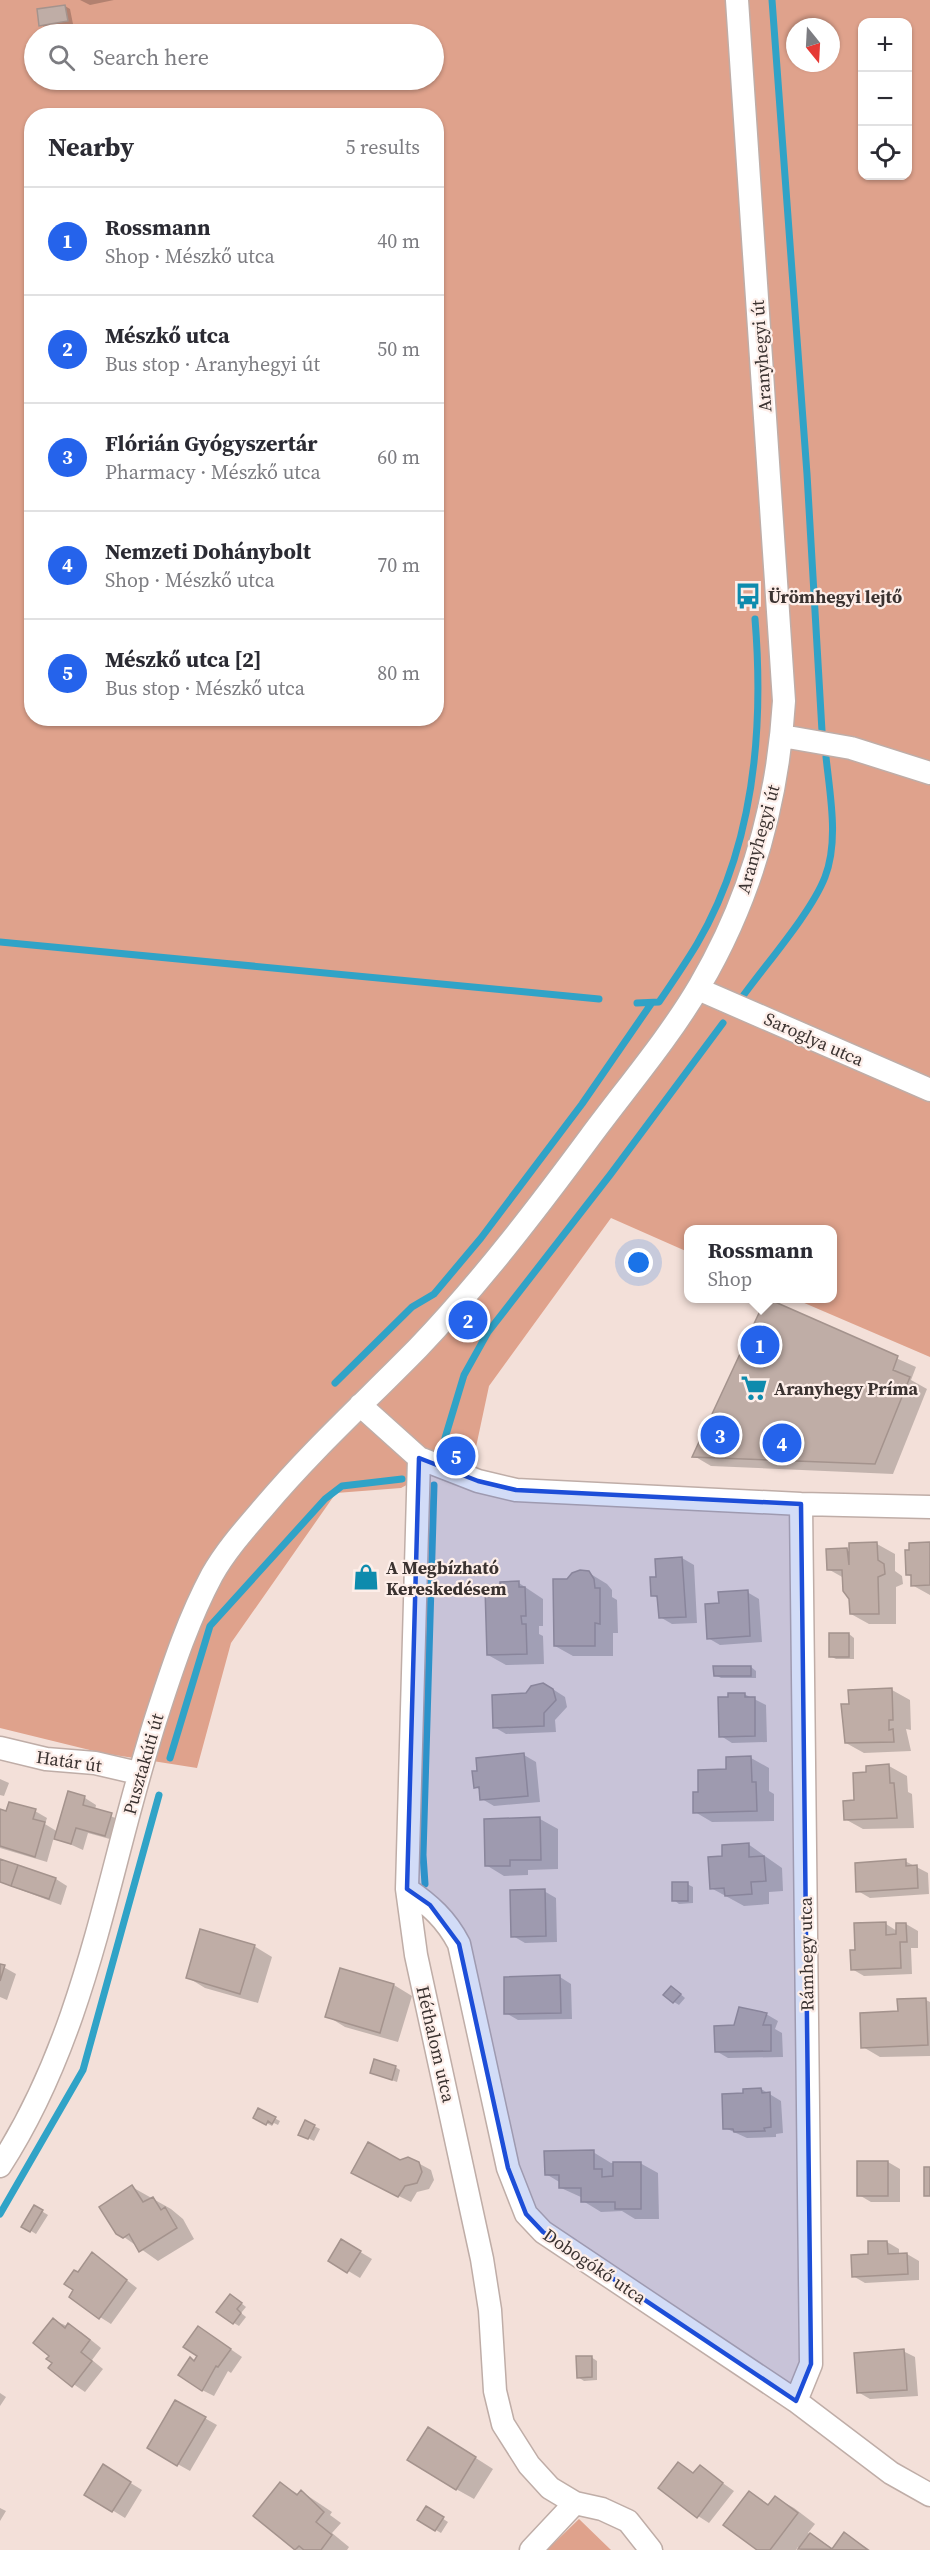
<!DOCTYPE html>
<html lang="en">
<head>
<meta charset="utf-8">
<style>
  :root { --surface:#fff; --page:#f2f2f3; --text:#2b2b33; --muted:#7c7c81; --line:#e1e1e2; --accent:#2563eb }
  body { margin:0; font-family:"Source Serif 4",serif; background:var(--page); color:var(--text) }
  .controls { position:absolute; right:18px; top:18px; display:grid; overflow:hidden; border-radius:12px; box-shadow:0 2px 4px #0004 }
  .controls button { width:54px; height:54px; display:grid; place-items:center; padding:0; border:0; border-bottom:2px solid var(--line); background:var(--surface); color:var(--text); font:30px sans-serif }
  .compass { position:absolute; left:786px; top:18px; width:54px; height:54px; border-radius:50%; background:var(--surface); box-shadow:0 2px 4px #0004; rotate:162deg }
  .you { position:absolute; left:639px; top:1263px; width:21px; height:21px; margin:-15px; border:4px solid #fff; border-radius:50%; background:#1a73e8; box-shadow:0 0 0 9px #1a73e833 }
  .badge { display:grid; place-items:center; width:39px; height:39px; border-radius:50%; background:var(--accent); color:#fff; font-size:20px; font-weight:700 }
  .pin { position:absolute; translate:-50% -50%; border:3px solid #fff; box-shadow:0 2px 6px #0006 }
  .popup { position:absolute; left:684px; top:1225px; width:153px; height:78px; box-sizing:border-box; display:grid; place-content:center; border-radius:12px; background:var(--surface); filter:drop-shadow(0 2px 4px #0005); font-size:20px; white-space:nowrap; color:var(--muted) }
  .popup b { font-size:22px; color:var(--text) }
  .popup::after { content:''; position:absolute; left:50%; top:100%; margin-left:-12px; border:12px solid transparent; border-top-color:var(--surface) }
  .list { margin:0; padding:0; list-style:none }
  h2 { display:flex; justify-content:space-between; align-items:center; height:78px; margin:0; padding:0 24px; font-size:26px }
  h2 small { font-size:20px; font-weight:400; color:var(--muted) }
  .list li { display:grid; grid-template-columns:39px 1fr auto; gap:18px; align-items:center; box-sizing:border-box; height:108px; padding:0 24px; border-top:2px solid var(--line) }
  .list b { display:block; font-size:22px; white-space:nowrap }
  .list p { margin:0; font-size:20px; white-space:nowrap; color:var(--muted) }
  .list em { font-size:20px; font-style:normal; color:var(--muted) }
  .icon { flex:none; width:33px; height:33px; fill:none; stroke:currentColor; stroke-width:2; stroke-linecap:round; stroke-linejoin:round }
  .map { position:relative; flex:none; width:930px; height:2550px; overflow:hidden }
  .search { position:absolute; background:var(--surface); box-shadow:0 2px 4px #0004; left:24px; top:24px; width:420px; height:66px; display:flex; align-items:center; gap:15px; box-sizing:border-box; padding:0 21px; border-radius:33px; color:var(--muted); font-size:22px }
  .panel { position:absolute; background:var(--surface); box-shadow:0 2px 4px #0004; left:24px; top:108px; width:420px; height:618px; border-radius:24px }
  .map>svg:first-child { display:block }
  .green { fill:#dfa28c; fill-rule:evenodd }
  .shadow { fill:#0003 }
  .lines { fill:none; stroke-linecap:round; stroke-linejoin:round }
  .stream { stroke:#30a3c7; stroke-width:7 }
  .building { fill:#bfada6; stroke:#a4938d; stroke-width:1.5 }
  .minor-casing { stroke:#bfada7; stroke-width:25 }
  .minor { stroke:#fff; stroke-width:22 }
  .marked { fill:#1d4ed8; fill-opacity:0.2; stroke:#1d4ed8; stroke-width:4.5; stroke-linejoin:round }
  .labels { text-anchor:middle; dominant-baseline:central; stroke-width:4.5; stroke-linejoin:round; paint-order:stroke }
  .street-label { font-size:18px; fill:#3a3230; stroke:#fdeee9 }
  .poi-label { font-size:18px; font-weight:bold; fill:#3a3230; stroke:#fdeee9; text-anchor:start }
</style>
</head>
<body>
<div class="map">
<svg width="930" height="2550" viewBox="0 0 930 2550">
  <rect width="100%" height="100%" fill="#f3e0d9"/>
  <path class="green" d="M0,0H930V1357L795,1299L832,1298V1230H688V1252L611,1218L489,1386L476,1447L401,1488L336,1493L231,1643L197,1768L102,1753L0,1728ZM862,22H908V176H862ZM795,27H831V63H795ZM34,34H434V80H34ZM32,116H436V718H32Z
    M579,2519L611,2550H547Z"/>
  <path class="shadow" d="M80,0H114L90,5Z
    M65,6L70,9L73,24L46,28L41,25Z
    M767,1300L916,1367L911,1380L927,1389L893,1474L711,1466L694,1456Z
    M930,1543V1595L912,1585V1577L907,1574Z
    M877,1544L895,1554V1571L902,1576L903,1584L896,1587V1624H869L851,1614V1598L844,1578L828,1569L846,1550L850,1552Z
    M682,1558L694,1565L697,1623L672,1624L660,1617L659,1599L653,1595Z
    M589,1573L607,1584L612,1590V1597L617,1600L618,1633H613V1656H573L555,1646L568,1581Z
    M501,1583H519L543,1599V1626H539V1634L543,1636L544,1664L506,1665L488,1655Z
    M747,1592L759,1599L762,1642L720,1645L708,1638L721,1604Z
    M849,1634L854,1638V1659H836L830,1656Z
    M751,1667L756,1671V1678H721L715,1675Z
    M548,1686L565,1697L567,1707L555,1720L556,1732L506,1734L494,1727L527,1695Z
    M892,1690L910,1700L911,1730L906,1729L911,1751L864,1753L846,1743L842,1706H850Z
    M744,1694L766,1705L767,1742L732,1743L721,1736Z
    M524,1755L536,1762L540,1802L494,1806L482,1799L481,1790L475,1787L479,1772Z
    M751,1758L769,1768V1791L774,1794V1821L712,1822L695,1812L700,1793L728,1771Z
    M889,1766L907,1776L908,1792L912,1794L914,1828L863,1829L845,1819L868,1773Z
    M0,1779L9,1783L4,1796L0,1795Z
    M69,1793L85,1798L96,1805L95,1810L123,1821L117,1841L88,1833L83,1850L54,1837L47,1862L0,1848V1811H35L47,1818L45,1824L58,1832Z
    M540,1819L558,1829V1869L528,1870V1875L504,1876L486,1865Z
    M748,1844L782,1868L783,1891L769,1892V1904L744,1906L711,1888L724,1858Z
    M0,1861L56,1879L67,1886L61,1905L0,1882Z
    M905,1861L928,1873L929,1894L870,1898L858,1891Z
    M687,1884L693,1887V1903L679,1904L674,1900Z
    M544,1891L556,1898L557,1942L525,1943L513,1936Z
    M886,1924L897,1931L906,1924L918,1931V1948H911L912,1974L864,1976L852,1969L857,1951Z
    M254,1946L272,1957L258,2003L205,1988L187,1977Z
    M0,1965L16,1974L7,2000L0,1997Z
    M341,1970L394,1985L412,1996L398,2042L345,2027L327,2016Z
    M560,1977L571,1984L572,2019L518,2020L506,2013Z
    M677,1991L685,1998L679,2005L674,2002Z
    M926,2000L930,2002V2056L880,2057L863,2047L899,2013Z
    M766,2014L778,2021L775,2029L782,2033L783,2057L728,2058L716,2051L736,2026Z
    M395,2067L400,2070L397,2082L372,2073Z
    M761,2089L781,2101L783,2133L776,2134V2137L747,2138L725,2128Z
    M259,2110L280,2121L278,2125L274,2123L272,2126L255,2117Z
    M306,2122L320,2129L314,2141L300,2134Z
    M593,2152L611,2163H640L658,2173L659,2219H635L622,2211L601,2212L583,2201V2198L561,2188V2183L546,2174Z
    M400,2162L418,2163L431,2170L434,2180L429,2189L417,2192L411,2202L364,2179Z
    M888,2162L900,2169V2202H871L859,2195Z
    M132,2187L171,2209L183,2219L194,2239L158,2261L124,2237Z
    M35,2207L48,2215L36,2234L23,2226Z
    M342,2241L372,2259L360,2278L330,2260Z
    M887,2242L899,2249V2255L907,2254L919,2261V2280L865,2283L853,2276L870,2256Z
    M93,2254L137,2288L111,2324L100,2317L76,2290L78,2274Z
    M236,2299L246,2307L241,2313L246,2317L239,2326L234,2323Z
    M53,2320L81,2332L101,2348L92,2360L103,2369L85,2392L50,2368L54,2363L51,2355Z
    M210,2335L242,2357L231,2373L228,2371L214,2396L202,2390L195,2362Z
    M903,2351L915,2357L918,2396L870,2399L858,2392Z
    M591,2357L597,2361V2380L584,2381L578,2377Z
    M0,2393L6,2397L0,2406Z
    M176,2402L217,2425L190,2471L149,2448Z
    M446,2439L493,2469L474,2499L456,2489Z
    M678,2464L694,2474L700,2467L734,2491L709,2523L698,2516Z
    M103,2466L142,2490L125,2518L86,2494Z
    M280,2484L300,2495L302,2492L332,2512L330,2515L341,2523L332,2533L349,2547L347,2550H297L255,2516Z
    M750,2493L770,2505L776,2498L794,2508L815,2524L808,2533L834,2549L845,2534L870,2550H801L798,2547L796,2550H760Z
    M0,2508L6,2511L0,2521Z
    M426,2508L448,2522L441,2533L419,2520Z"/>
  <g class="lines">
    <path class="stream" d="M772,0L807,474L822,731
      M0,942L599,999
      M743,996C766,964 811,913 825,877C839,841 830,795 826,757
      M637,1003L659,1002C672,983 685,964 697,944C754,847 764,729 755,619
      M335,1383L412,1307L434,1294L481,1238L582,1104L651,1004
      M445,1438L464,1375L488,1332L610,1175L723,1023
      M170,1758L210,1626L325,1499L342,1486L402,1479
      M425,1884L423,1855L434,1485
      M0,2214L83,2070L159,1795"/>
  </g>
  <path class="building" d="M65,5L68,21L39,26L37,9Z
    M766,1298L898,1356L893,1370L910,1377L875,1464L692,1457Z
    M877,1542L878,1560L884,1564L885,1574L878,1577L879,1614H850L849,1599L843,1591L842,1570H827L826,1549L847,1548L849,1565V1543Z
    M930,1542V1585L911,1586V1575H906L905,1550H909V1543Z
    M682,1557L686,1617L659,1618L657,1596H651L650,1577H656L655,1559Z
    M580,1570L589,1571L594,1579L595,1588H600V1624L595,1623V1646H554L553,1579H567L572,1573Z
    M519,1581V1587H525L526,1616H521L522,1624H526L527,1654L487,1655L485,1588L500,1587V1582Z
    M748,1590L750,1636L707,1639L705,1604L719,1603L718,1592Z
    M829,1633H849V1657H829Z
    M713,1666H751V1676H714Z
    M543,1683L553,1689L556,1700L544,1713V1726L493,1728L492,1695L526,1693L531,1686Z
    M892,1688L893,1720H889V1730L893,1729L894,1742L845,1743L841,1704H849L848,1690Z
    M728,1693H745V1697H755V1736L719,1737L718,1697H728Z
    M524,1753L528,1796L480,1800L479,1787L474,1788L472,1771H477L476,1758Z
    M751,1756L752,1782H756L757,1811L693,1813V1792H698V1770L726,1769V1757Z
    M889,1764L890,1783H894L897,1818L844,1820L843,1801L854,1800L853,1773L866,1772V1766Z
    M68,1791L85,1796L83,1805L112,1813L105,1836L76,1828L71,1844L54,1839Z
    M9,1802L36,1809L33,1819L45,1822L35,1857L0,1846V1809L6,1811Z
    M540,1817L541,1860H510V1866H485L484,1819Z
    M749,1843V1857L764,1856L766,1881L751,1882L752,1894L725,1896L724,1888L710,1889L708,1857L722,1856V1845Z
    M0,1859L18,1865L11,1886L0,1882Z
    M906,1859V1866L917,1865L918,1888L856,1892L855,1863Z
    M18,1865L56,1878L49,1899L11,1886Z
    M672,1882H688V1901H672Z
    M545,1889L546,1936L511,1937L510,1890Z
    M886,1922V1935L896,1934V1923H906L907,1942H900L901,1968L851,1970L850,1950H855L854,1923Z
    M200,1929L255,1945L240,1994L186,1978Z
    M0,1964L5,1965L0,1981Z
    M340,1968L394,1984L380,2033L325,2017Z
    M560,1975L561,2013L504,2014V1977Z
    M671,1986L681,1994L673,2003L663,1995Z
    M926,1998L928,2045L861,2048L860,2013L898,2011L897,1999Z
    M739,2007L767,2013L763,2025H771V2051L715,2052L714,2026L734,2025Z
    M374,2059L396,2066L392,2080L370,2073Z
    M761,2088L762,2093L770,2092L771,2127L764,2128L765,2131L734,2132L733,2129H723L722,2094L743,2093V2089Z
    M258,2108L276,2117L272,2124L268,2121L266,2125L253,2118Z
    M305,2120L315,2125L308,2139L298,2135Z
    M368,2142L400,2160L408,2157L419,2162L422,2172L417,2183L405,2186L398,2197L351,2173Z
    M594,2150V2169H602V2177L613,2176V2162H641V2209H615V2202H581V2188H559V2175H545L544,2151Z
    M857,2161H888V2196H857Z
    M924,2167H930V2196H924Z
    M132,2185L143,2202L153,2197L161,2210L165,2207L177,2228L139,2252L129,2234L123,2238L116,2234L99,2207Z
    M34,2205L43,2210L30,2232L21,2227Z
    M341,2239L361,2251L347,2273L328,2261Z
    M868,2241H887L888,2254L907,2253L908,2274L852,2277L851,2255L868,2254Z
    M92,2252L127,2280L99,2319L69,2297L73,2290L64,2284L74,2270L78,2272Z
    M230,2294L242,2303L237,2309L241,2313L233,2324L216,2312Z
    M53,2318L65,2328L68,2323L90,2340L81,2352L92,2361L72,2387L48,2368L52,2363L46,2359L49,2356L33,2343Z
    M198,2326L231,2349L218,2367L216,2366L202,2391L178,2375L190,2357L194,2361L197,2356L183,2347Z
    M904,2349L907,2390L857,2393L854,2353Z
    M576,2356H592V2377L577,2378Z
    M175,2400L206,2417L177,2466L147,2448Z
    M428,2427L476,2457L456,2490L407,2460Z
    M678,2462L693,2473L700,2465L723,2483L697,2518L658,2488Z
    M103,2464L131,2482L112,2512L84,2495Z
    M280,2482L297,2495L301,2490L324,2512L316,2522L332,2535L321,2550H304L299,2546L295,2550L253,2516Z
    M749,2491L768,2505L775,2496L798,2513L770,2550H757L723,2525Z
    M426,2506L444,2517L435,2531L417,2520Z
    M844,2532L868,2550L798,2549L810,2533L832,2549Z"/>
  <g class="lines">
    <g class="minor-casing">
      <path id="minor" d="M782,736L851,748L930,773
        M698,989L930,1090
        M360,1405L419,1458L478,1481L516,1490L801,1504L930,1507
        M419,1458L407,1889L416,1955L482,2259L490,2310L495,2391L503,2424L529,2465L550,2488L575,2503L602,2509L628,2521L651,2550
        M0,1748L46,1759L95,1763L138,1773
        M407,1889C430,1905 446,1919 459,1944L508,2168L526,2214L543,2232L796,2401L891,2473L930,2495
        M0,2166C90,2027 108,1864 159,1709C174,1663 189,1618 212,1575C226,1550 246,1528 264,1507C312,1450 366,1401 418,1348C481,1282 536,1210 590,1137C627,1087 669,1038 700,985C751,898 778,801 784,701L737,0
        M796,2401L811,2364L801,1504
        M531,2550L575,2503"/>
    </g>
    <use href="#minor" class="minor"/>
  </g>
  <path class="marked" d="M419,1458L478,1481L516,1490L801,1504L811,2364L796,2401L543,2232L526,2214L508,2168L459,1944L430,1905L407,1889Z"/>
  <defs>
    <g id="bus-bare" transform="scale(2.07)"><path d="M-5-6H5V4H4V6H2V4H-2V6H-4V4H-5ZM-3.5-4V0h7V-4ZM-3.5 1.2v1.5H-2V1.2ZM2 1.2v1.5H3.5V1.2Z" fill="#0e8bad" stroke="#fdeee9" stroke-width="2.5" paint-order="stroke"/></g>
    <g id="supermarket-bare" transform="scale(2.07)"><path d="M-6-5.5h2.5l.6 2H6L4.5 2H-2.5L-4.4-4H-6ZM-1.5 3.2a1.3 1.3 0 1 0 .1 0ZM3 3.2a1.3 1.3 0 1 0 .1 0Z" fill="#0e8bad" stroke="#fdeee9" stroke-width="2.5" paint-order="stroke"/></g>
    <g id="shop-bare" transform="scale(2.07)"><path d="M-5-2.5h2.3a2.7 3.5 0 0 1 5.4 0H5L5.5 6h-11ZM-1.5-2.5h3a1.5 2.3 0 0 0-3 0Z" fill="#0e8bad" stroke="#fdeee9" stroke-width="2.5" paint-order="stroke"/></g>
  </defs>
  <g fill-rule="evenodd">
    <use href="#bus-bare" x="748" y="596"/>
    <use href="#supermarket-bare" x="754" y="1388"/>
    <use href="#shop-bare" x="366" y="1577"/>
  </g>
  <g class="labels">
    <g class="street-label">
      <text transform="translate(761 356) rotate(-94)">Aranyhegyi út</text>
      <text transform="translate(758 839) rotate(-74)">Aranyhegyi út</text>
      <text transform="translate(814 1039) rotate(24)">Saroglya utca</text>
      <text transform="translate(69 1761) rotate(8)">Határ út</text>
      <text transform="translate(143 1764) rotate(-74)">Pusztakúti út</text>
      <text transform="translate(806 1954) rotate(-91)">Rámhegy utca</text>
      <text transform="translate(436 2044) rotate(77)">Héthalom utca</text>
      <text transform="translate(595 2266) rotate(34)">Dobogókő utca</text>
    </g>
    <g class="poi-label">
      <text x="768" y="596">Ürömhegyi lejtő</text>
      <text x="774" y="1388">Aranyhegy Príma</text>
      <text x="386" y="1567">A Megbízható<tspan x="386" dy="21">Kereskedésem</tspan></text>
    </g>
  </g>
</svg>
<div class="controls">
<button>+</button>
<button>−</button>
<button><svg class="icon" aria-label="locate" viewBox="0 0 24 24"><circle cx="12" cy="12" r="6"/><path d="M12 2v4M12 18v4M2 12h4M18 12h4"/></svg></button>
</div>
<svg class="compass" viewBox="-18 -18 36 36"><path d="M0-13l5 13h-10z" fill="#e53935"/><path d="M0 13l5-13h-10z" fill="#7c7c81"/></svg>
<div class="you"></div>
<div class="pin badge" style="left:760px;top:1345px">1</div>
<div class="popup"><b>Rossmann</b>Shop</div>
<div class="pin badge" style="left:468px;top:1320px">2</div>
<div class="pin badge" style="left:720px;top:1435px">3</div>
<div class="pin badge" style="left:782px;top:1443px">4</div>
<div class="pin badge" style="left:456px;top:1456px">5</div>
<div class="search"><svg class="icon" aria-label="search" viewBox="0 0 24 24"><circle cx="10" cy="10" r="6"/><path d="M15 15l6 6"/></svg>Search here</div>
<section class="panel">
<h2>Nearby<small>5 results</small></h2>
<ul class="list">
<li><span class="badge">1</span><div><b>Rossmann</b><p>Shop · Mészkő utca</p></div><em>40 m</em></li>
<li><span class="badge">2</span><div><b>Mészkő utca</b><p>Bus stop · Aranyhegyi út</p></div><em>50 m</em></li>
<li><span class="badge">3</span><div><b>Flórián Gyógyszertár</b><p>Pharmacy · Mészkő utca</p></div><em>60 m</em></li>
<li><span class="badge">4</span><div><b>Nemzeti Dohánybolt</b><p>Shop · Mészkő utca</p></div><em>70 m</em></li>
<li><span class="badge">5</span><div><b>Mészkő utca [2]</b><p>Bus stop · Mészkő utca</p></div><em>80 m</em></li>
</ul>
</section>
</div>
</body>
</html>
